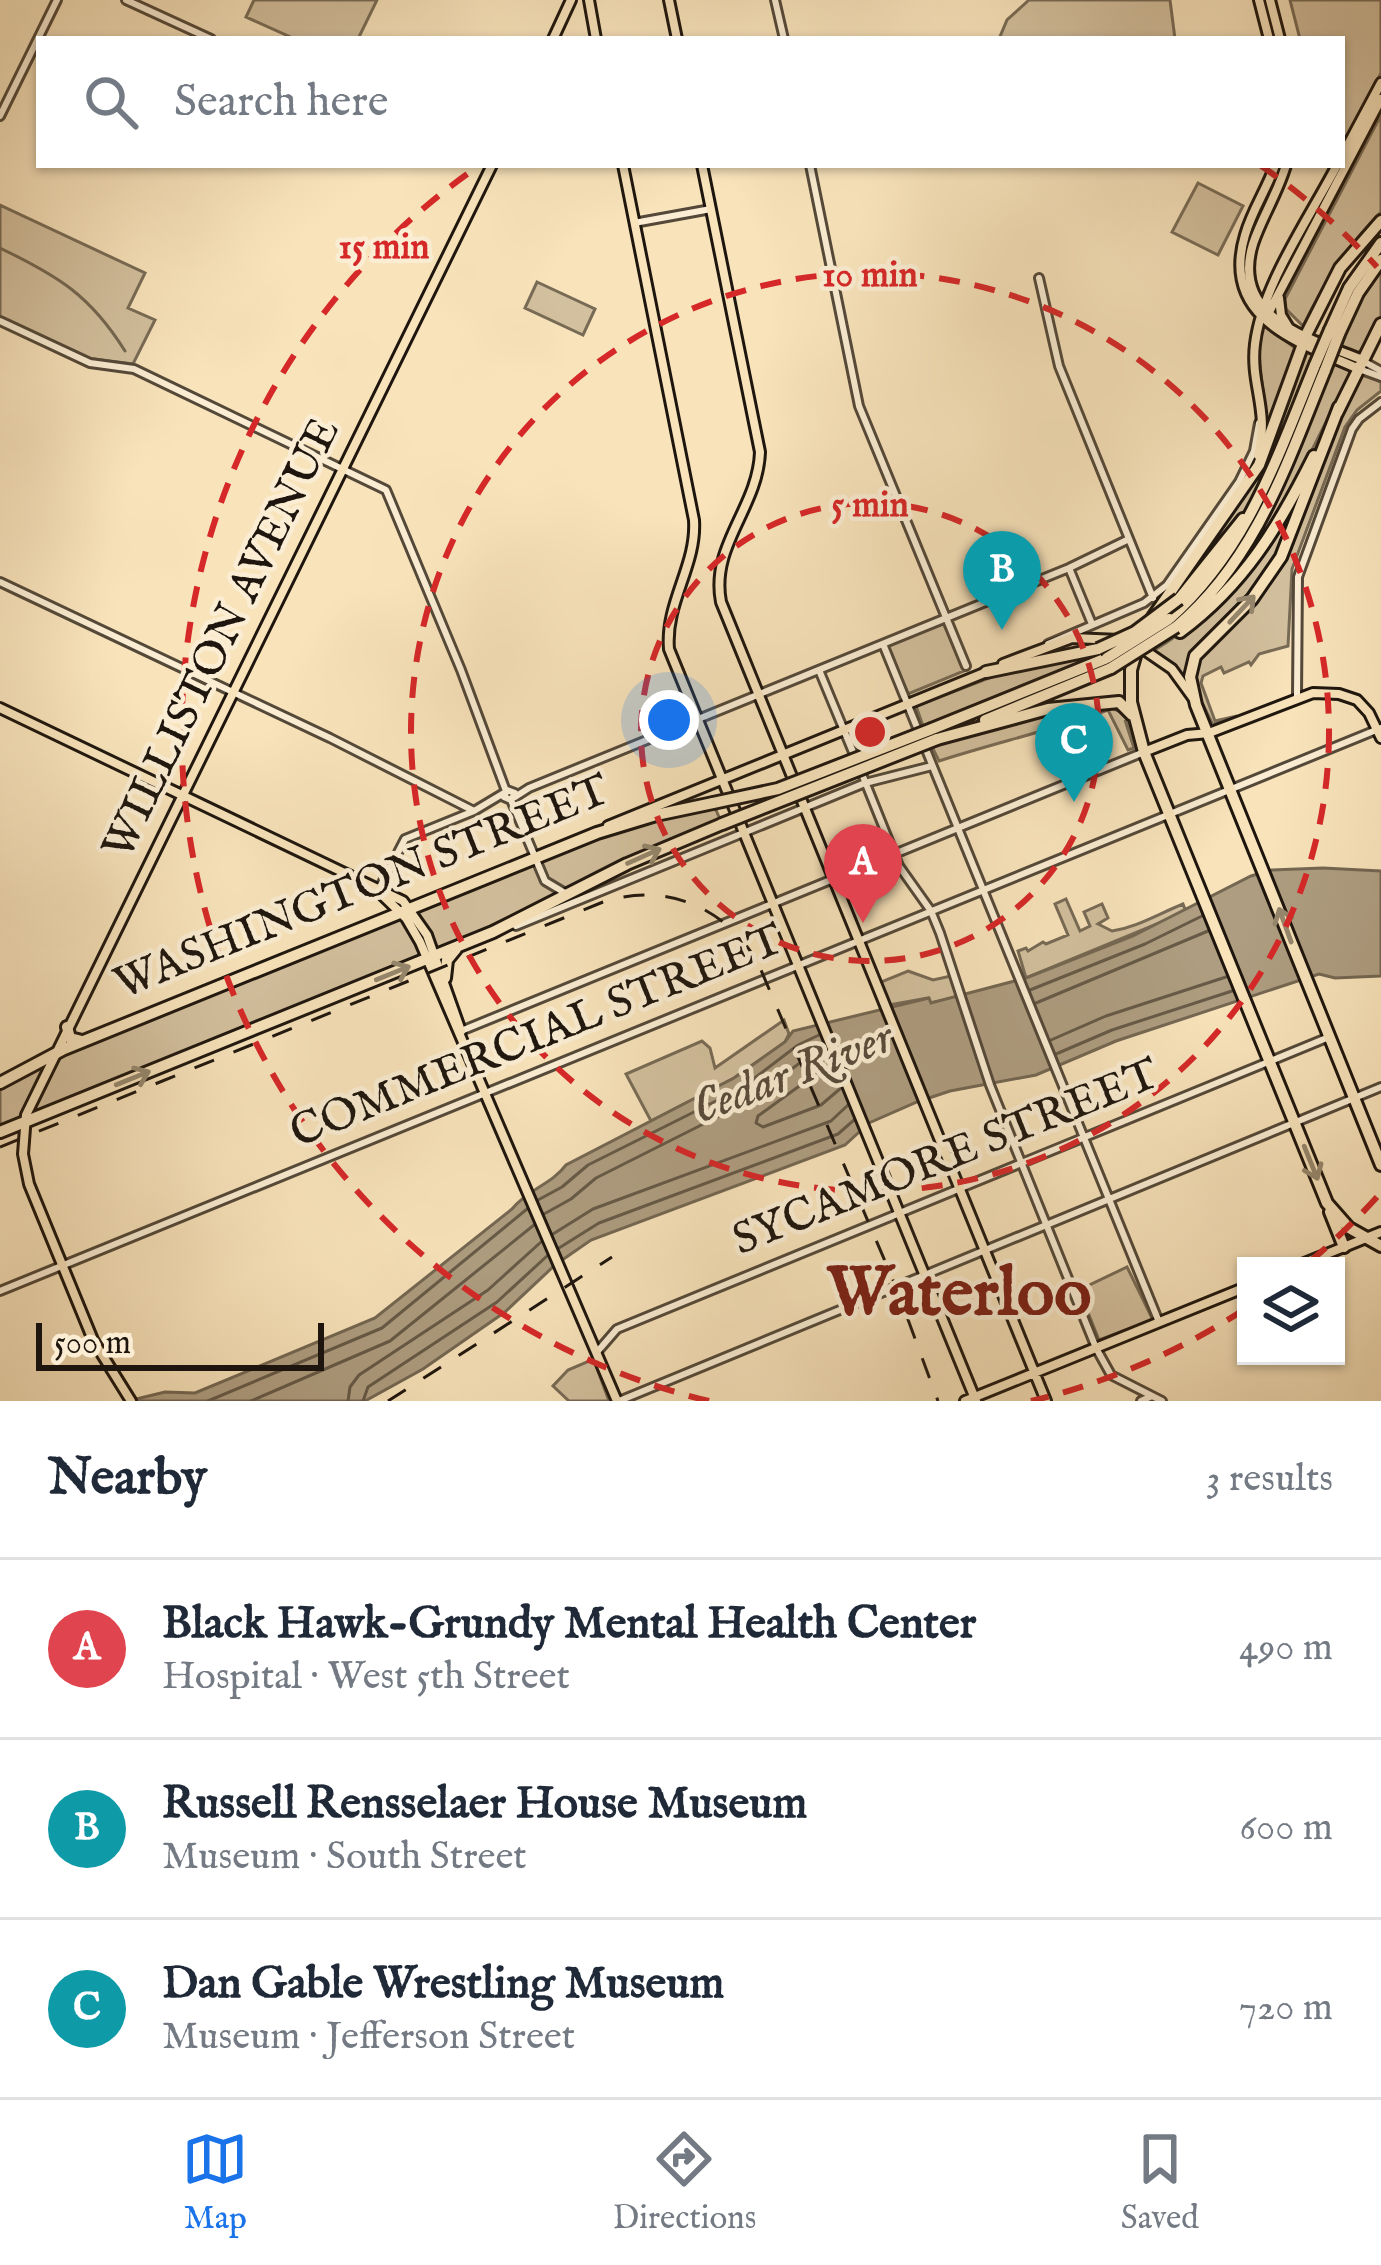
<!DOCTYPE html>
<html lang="en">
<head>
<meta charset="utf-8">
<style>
  :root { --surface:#fff; --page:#f6f6f7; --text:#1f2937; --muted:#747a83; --line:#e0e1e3; --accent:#1a73e8 }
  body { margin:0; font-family:"IM FELL English",serif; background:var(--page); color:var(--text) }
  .controls { position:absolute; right:36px; bottom:36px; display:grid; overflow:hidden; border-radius:0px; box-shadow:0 3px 9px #0004 }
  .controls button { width:108px; height:108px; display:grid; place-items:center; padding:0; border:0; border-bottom:3px solid var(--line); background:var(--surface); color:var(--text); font:60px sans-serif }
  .scale { position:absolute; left:36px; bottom:30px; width:288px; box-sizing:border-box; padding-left:12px; border:6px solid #1e160e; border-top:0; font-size:33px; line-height:42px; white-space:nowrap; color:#1e160e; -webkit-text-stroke:9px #faedd3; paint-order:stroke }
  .you { position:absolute; left:669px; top:720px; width:42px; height:42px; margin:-30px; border:9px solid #fff; border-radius:50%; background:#1a73e8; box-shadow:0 0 0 18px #1a73e833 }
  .badge { display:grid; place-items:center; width:78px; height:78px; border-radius:50%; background:var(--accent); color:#fff; font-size:39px; font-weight:700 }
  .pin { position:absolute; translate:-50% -99px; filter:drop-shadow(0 3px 6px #0008) }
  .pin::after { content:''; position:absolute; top:63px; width:42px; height:36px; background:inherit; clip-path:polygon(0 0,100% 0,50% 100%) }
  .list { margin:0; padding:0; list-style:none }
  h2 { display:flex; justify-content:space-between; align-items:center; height:156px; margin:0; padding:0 48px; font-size:51px }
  h2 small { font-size:39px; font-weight:400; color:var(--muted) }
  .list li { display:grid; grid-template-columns:78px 1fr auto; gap:36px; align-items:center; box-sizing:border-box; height:180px; padding:0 48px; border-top:3px solid var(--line) }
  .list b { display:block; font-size:45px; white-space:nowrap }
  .list p { margin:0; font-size:39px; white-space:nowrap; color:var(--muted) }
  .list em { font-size:39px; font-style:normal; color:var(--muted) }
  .icon { flex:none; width:66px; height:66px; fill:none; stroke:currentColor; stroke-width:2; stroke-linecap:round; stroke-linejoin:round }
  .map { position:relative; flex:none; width:1381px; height:1401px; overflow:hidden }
  .search { position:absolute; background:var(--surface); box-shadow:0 3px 9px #0004; left:36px; right:36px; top:36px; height:132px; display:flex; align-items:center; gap:30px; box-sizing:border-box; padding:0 42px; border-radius:0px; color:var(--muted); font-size:45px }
  .sheet { height:696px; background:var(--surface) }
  nav { display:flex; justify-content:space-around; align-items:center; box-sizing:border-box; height:168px; border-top:3px solid var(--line); background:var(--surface); font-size:33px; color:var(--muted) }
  nav a { display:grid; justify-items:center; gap:6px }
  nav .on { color:var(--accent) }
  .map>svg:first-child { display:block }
  .green { fill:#d3c09e; stroke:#786b56; stroke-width:3 }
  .water { fill:#ae9d80; stroke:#746752; stroke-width:3 }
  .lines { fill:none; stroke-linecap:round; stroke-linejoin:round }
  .shore { stroke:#665a47; stroke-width:3 }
  .stream { stroke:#746752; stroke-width:3 }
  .minor-casing { stroke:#544939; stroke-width:12 }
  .major-casing { stroke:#1e160e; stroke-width:14 }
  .highway-casing { stroke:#1e160e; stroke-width:16 }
  .minor { stroke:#faedd3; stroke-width:6 }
  .major { stroke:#f8e3bb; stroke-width:8 }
  .highway { stroke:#f8e3bb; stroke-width:10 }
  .rail { stroke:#1e160e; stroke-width:3; stroke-dasharray:21 21; stroke-linecap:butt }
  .highway-bridge-casing { stroke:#1e160e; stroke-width:16; stroke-linecap:butt }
  .highway-bridge { stroke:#f8e3bb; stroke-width:10 }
  .oneway { stroke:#96876d }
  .ring { fill:none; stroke:#d62828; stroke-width:6; stroke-dasharray:21 15 }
  .labels { text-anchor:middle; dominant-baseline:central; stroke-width:9; stroke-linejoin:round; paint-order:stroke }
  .street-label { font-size:45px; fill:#1e160e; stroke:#faedd3 }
  .water-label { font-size:48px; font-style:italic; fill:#584c3c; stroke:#faedd3 }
  .town-label { font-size:69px; font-weight:bold; fill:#7a1f14; stroke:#faedd3 }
  .centre { fill:#d62828; stroke:#faedd3; stroke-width:6 }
  .ring-label { font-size:36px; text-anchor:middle; font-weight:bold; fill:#d62828; stroke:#faedd3; stroke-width:9; stroke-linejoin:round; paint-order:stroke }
</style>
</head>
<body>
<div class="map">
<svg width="1381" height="1401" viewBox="0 0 1381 1401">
  <rect width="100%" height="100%" fill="#f8e3bb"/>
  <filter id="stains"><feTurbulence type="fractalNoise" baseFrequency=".00167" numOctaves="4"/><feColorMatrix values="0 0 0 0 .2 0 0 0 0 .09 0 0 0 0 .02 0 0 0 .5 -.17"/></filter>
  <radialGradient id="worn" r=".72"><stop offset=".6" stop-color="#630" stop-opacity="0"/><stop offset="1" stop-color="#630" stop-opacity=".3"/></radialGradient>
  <path class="green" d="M254,0H377L358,39H295L246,17Z
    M1029,0H1170L1175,39H999L1007,20Z
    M1290,0H1381V73L1342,146V39H1300Z
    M1381,115V212C1347,246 1324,283 1303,326L1286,309L1285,299Z
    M1198,183L1243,206L1218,255L1172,232Z
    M0,205L145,273L128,308L155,320L133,364L86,358L0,317Z
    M1381,267V317L1362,356L1339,349L1359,302Z
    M537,282L595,309L583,335L525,308Z
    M1265,326L1298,350L1265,437C1268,401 1256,367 1260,330Z
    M1303,349L1315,353L1257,489L1243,514L1177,596L1174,593L1248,488Z
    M1334,363L1352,370L1267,540L1211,600C1272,530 1295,446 1334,363Z
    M1361,374L1381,381V391L1357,410L1345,427L1292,569L1288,646L1259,654L1251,665L1249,662L1224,673L1221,667L1203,676L1201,683L1215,721L1237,716L1213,725L1194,686L1195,660L1259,594Z
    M1317,454L1277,556L1259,585L1196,649L1186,683L1153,651C1241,597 1272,542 1317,454Z
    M943,622L964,671L908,694L887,644Z
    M1100,651L1105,652L923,726L916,706L1002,673Z
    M1116,706L1091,711L1111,708L1121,712L1122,708L1136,743L1125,720L1134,748L1128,750L1108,710C1052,730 995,743 939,761L932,747L1031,715Z
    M713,803L722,824L536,912L0,1133V1083L53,1055L597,833Z
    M1066,899L1080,931L1090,926L1084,912L1102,904L1108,918L1098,924L1112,931C1137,927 1156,915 1183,904L1186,912L1026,978L1018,951L1026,948L1028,951L1043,942L1046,944L1068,935L1055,904Z
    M908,971L933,980L951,976L959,997L930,1003L928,998L889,1005L881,982Z
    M784,1020L789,1034L785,1042L734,1078L651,1121L626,1074L702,1041L710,1048L715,1068Z
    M1127,1267L1153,1320L1099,1340L1079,1290Z
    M589,1361L595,1363L609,1401H569L553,1386L568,1370Z"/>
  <path class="water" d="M1323,868L1381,871V976L1335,978L1319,974L1116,1041L1036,1075L950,1091L917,1102L869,1123L845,1145L591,1240L555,1265L505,1312L423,1369L365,1401H128L165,1392L195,1393L375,1318L512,1209C527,1190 552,1184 566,1165L734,1078L785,1042L793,1031L929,998L931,1003L1026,978L1133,936L1251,876L1272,870Z"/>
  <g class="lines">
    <path class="shore" d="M1030,990L1145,944L1202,916
      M1036,1003L1208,931
      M1051,1040L1106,1016L1226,977
      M1056,1054L1112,1030L1232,991
      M832,1067L820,1071L758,1116L756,1123L763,1127L821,1105L841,1088
      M538,1200L562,1187L588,1165L740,1089L798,1045L819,1035
      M544,1214L571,1199L596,1178L747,1102L808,1057L825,1049
      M553,1234L593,1209L831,1121L848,1105
      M559,1248L599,1223L838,1134L854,1120
      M208,1401L382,1328L527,1209
      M251,1401L390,1341L534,1225
      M348,1401L350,1387L359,1375L488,1290L541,1242
      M363,1401L368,1387L497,1302L547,1256"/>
    <path class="stream" d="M0,248C58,276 90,295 125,351"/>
    <g class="minor-casing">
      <path id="minor" d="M126,0L211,39
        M775,0L784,39
        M0,116L57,0
        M810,165L859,406L966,666
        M634,223L711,209
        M1039,278L1059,366L1153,598
        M0,321L90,363L134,369L386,490L461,670L506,791
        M1363,361L1381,371
        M1359,369L1381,377
        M1069,568L1092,624
        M0,582L330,738L474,811
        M883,644L1159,1322
        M1048,644L1144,603L1167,585L1239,482L1254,451L1259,423
        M819,670L855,757
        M1297,696L1298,577L1352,429L1359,419L1381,402
        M860,769L899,866L931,911L940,933L990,1085L1096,1348L1111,1375L1162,1401
        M507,790L515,793L511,800L504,797Z
        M515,797L529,788L1069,568L1129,539
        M511,800L545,881L565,893
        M378,891L405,839L474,811L504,793
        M516,926L865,783L932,766
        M461,1031L1144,752
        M0,1291L1381,728
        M597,1352L617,1329L1329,1037
        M619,1401L1381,1087
        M1141,1401L1152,1396"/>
    </g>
    <g class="major-casing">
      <path id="major" d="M589,0L596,39
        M669,0L677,39
        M1259,0L1269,39
        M1270,0L1280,39
        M553,39L571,0
        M1342,156L1381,83
        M623,165L694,520C697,566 665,602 669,649L976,1401
        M702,165L760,452C758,508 710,545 721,602L1046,1401
        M1275,165C1267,189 1252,210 1245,235C1220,319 1298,342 1359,369
        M1286,165C1278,193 1262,217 1253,244C1230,319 1311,339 1363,360
        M1279,298L1281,315L1289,328
        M1268,314L1381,99
        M1258,455C1270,410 1250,385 1255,344C1262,285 1310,217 1337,165
        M1140,647L1172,669L1193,698
        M1003,664L1072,638L1120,640
        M0,708L403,901L427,935L461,1031
        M1144,752L1187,735L1209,733L1313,693L1339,694L1357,700L1369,713L1381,738
        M608,826L989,671
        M378,891L406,918L420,942L617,1401
        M1297,1266L1381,1232
        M131,1401L93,1340L29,1184L23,1154L26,1115L492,165
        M965,1401L1246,1287"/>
    </g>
    <g class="highway-casing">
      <path id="highway" d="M1330,330L1349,288L1381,243
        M1339,334L1358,293L1381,260
        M1305,337L1340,268L1381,221
        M1339,407L1281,557L1252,599L1195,656L1190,677L1196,705L1381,1165
        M1337,413L1381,324
        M1179,599L1243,519
        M1153,617L1259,465L1303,344
        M1169,619C1247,550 1277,458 1315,365
        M1176,627C1256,560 1287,463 1325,370
        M1180,632C1244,585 1279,526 1314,456
        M1137,649L1131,670V702L1144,752L1327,1203L1349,1228L1381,1246
        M986,672L1098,649
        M985,720L1111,668
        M932,729L1107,658
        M937,739L1048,709L1119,702L1132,715
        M445,978L447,960L456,949
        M67,1027L70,1038L82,1041
        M0,1083L64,1049L597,833L656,815L713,803
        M0,1132L493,932L627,864L722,824
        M1330,1212L1344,1247"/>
    </g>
    <use href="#minor" class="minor"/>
    <use href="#major" class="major"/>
    <use href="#highway" class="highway"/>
    <path class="rail" d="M0,1147L603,902C665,882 725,906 758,963L896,1287L938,1401
      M388,1401L612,1257"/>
    <g class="highway-bridge-casing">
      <path id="highway-bridge" d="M1315,365L1330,330
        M1325,370L1339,334
        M1098,649L1135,632L1179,599
        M1107,658L1169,619
        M1111,668L1176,627
        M713,803L778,789L932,729
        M722,824L937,739"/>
    </g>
    <use href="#highway-bridge" class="highway-bridge"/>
  </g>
  <defs><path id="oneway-shaft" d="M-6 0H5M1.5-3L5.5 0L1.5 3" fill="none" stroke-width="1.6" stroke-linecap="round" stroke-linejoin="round" transform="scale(3)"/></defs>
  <g class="oneway">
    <use href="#oneway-shaft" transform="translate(1242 609) rotate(-47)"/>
    <use href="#oneway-shaft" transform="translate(644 856) rotate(-24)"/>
    <use href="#oneway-shaft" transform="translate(1285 925) rotate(-110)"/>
    <use href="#oneway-shaft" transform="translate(393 973) rotate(-22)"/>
    <use href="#oneway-shaft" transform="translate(133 1078) rotate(-22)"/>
    <use href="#oneway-shaft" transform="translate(1311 1163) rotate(68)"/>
  </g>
  <g class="ring">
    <circle cx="870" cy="732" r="229"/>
    <circle cx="870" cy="732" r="459"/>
    <path d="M1377 1197A688 688 0 0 1 1308 1263M1245 1309A688 688 0 0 1 1031 1401M709 1401A688 688 0 0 1 480 165M1260 165A688 688 0 0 1 1377 267"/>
  </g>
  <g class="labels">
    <g class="street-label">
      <text transform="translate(222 639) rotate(-64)">WILLISTON AVENUE</text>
      <text transform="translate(362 888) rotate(-22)">WASHINGTON STREET</text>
      <text transform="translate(537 1037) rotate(-22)">COMMERCIAL STREET</text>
      <text transform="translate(946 1158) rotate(-22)">SYCAMORE STREET</text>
    </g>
    <g class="water-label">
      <text transform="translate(793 1074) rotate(-21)">Cedar River</text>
    </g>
    <g class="town-label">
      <text x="959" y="1295">Waterloo</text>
    </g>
  </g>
  <circle cx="870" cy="732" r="18" class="centre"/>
  <g class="ring-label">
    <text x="384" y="258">15 min</text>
    <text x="870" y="286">10 min</text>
    <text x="870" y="516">5 min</text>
  </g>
  <rect width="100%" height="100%" filter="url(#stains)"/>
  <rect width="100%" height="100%" fill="url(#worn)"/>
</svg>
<div class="controls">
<button><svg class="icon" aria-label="layers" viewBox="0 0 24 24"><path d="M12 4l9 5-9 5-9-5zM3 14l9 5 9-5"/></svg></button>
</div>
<div class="scale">500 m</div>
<div class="you"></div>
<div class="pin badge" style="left:863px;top:923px;background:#e0444e">A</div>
<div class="pin badge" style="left:1002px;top:630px;background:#0f9aa8">B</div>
<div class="pin badge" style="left:1074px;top:802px;background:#0f9aa8">C</div>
<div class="search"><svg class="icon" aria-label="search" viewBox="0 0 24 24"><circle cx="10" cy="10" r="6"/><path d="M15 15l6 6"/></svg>Search here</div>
</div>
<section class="sheet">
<h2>Nearby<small>3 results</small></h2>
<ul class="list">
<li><span class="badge" style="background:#e0444e">A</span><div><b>Black Hawk-Grundy Mental Health Center</b><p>Hospital · West 5th Street</p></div><em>490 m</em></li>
<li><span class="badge" style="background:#0f9aa8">B</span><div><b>Russell Rensselaer House Museum</b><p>Museum · South Street</p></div><em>600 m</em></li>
<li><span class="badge" style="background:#0f9aa8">C</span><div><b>Dan Gable Wrestling Museum</b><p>Museum · Jefferson Street</p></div><em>720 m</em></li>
</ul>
</section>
<nav>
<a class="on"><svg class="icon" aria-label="map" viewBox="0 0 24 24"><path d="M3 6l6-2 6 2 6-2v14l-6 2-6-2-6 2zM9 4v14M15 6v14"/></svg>Map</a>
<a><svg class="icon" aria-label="directions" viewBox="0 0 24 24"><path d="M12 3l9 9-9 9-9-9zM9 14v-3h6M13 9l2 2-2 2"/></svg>Directions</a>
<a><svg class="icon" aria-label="saved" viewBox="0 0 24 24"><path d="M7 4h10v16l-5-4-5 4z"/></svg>Saved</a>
</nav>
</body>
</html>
